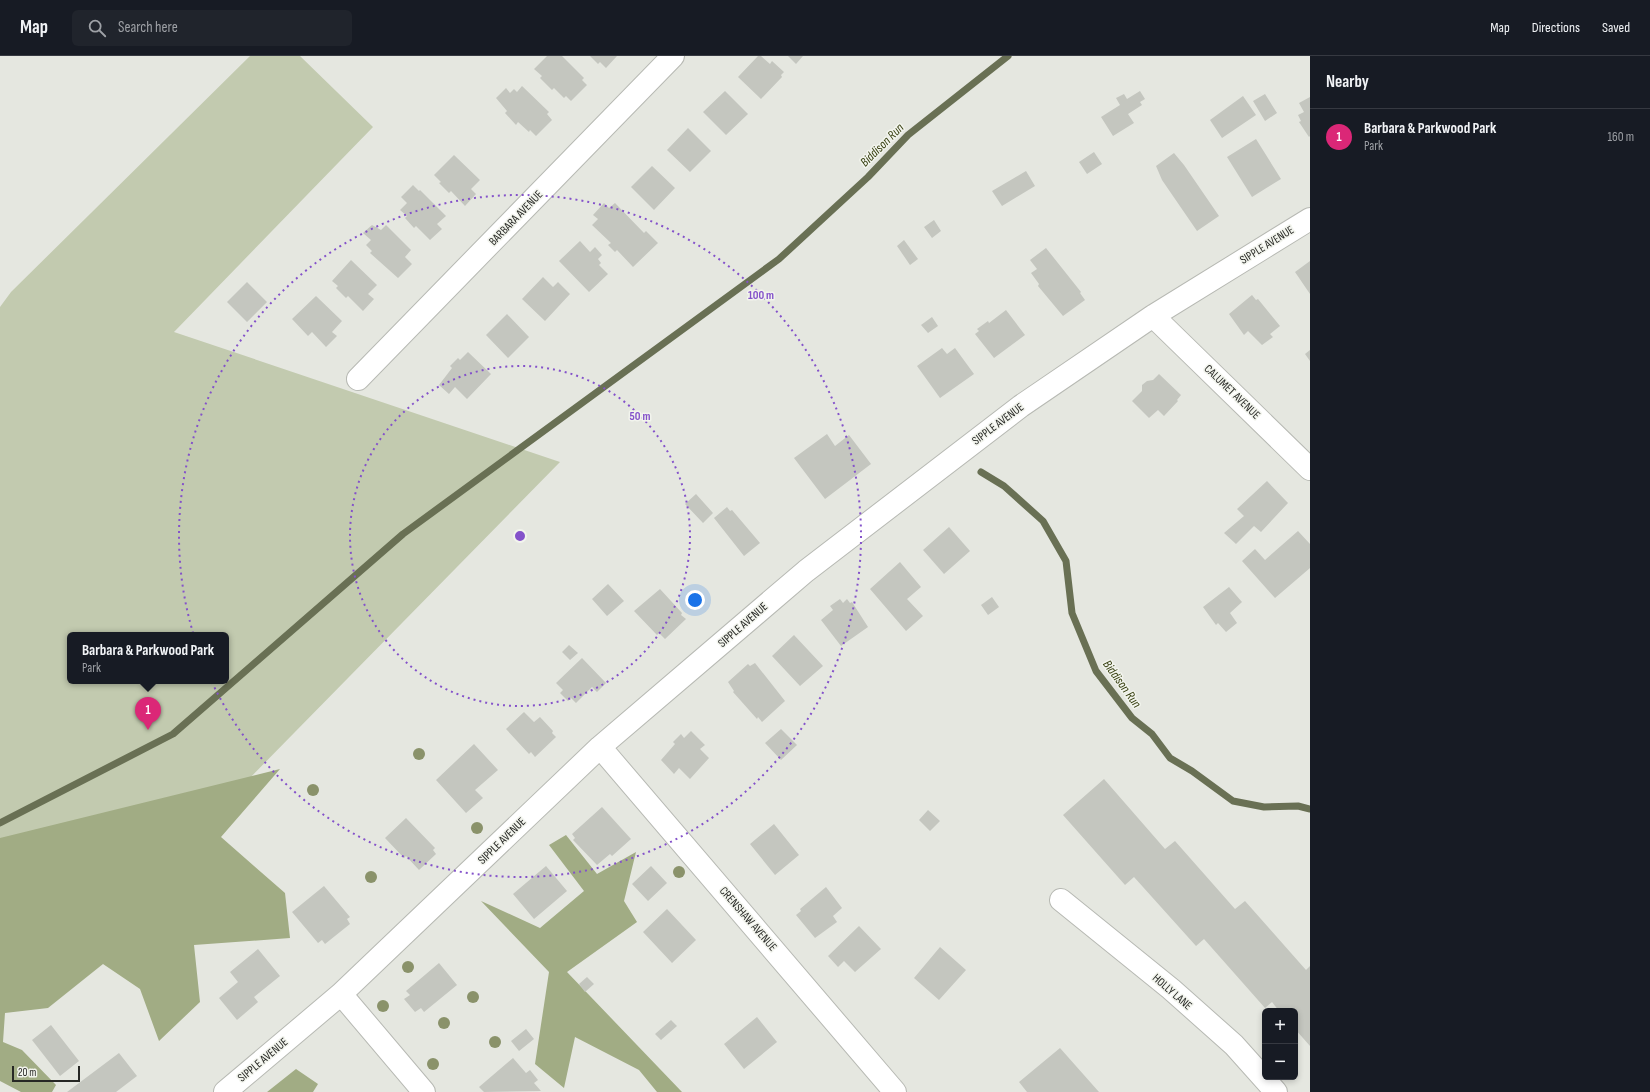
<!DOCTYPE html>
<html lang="en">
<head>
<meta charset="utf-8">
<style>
  :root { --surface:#171b24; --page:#20242c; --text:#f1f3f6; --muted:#9ea1a6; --line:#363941; --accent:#db2777 }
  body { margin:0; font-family:"Sofia Sans Condensed",sans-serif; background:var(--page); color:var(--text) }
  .controls { position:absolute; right:12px; bottom:12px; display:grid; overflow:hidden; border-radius:6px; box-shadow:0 2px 6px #0003 }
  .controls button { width:36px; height:36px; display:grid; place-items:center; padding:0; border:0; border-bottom:1px solid var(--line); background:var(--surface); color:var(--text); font:20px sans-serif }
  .scale { position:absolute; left:12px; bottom:10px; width:68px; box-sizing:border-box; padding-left:4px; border:2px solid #272825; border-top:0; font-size:11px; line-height:14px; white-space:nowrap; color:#272825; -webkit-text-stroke:3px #f2f4ed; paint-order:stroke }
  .you { position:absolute; left:695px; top:544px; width:14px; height:14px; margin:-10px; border:3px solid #fff; border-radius:50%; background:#1a73e8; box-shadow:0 0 0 6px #1a73e833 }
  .badge { display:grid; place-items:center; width:26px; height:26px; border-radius:50%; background:var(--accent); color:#fff; font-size:13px; font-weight:700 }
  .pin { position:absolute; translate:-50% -33px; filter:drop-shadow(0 1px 2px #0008) }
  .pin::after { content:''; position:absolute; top:21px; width:14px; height:12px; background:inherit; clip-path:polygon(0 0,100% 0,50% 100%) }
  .popup { position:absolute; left:67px; top:576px; width:162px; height:52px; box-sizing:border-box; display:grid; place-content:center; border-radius:6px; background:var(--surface); filter:drop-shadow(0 1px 3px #0005); font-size:13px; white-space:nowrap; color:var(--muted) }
  .popup b { font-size:15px; color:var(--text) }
  .popup::after { content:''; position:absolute; left:50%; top:100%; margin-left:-8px; border:8px solid transparent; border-top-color:var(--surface) }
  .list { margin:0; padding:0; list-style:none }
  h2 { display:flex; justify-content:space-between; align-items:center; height:52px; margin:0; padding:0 16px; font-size:17px }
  h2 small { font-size:13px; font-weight:400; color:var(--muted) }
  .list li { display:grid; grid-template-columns:26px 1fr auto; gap:12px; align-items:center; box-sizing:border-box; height:56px; padding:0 16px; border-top:1px solid var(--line) }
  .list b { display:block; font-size:15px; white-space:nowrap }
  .list p { margin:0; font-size:13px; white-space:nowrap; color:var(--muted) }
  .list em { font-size:13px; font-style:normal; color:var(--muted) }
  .icon { flex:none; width:22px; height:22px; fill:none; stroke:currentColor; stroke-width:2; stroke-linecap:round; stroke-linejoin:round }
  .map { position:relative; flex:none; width:1310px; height:1036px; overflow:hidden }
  header { display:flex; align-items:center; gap:24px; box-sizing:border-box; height:56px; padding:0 20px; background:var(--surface); border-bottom:1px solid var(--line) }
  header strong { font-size:19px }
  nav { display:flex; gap:22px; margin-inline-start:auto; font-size:14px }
  .search { width:280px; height:36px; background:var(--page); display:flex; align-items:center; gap:10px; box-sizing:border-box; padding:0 14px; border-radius:6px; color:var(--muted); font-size:15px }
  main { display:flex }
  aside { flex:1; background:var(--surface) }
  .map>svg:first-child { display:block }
  .green { fill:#c2caaf; fill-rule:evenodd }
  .forest { fill:#a1ac84 }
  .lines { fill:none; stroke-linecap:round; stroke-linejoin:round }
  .stream { stroke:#697054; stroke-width:7 }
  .building { fill:#c4c6bf }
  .minor-casing { stroke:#b7b9b3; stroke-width:24 }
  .minor { stroke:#fff; stroke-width:22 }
  .tree { fill:#8a926a }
  .ring { fill:none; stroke:#8452ca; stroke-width:2; stroke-dasharray:2 4 }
  .labels { text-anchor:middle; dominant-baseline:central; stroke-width:3; stroke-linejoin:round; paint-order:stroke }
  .street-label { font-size:12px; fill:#272825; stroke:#f2f4ed }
  .water-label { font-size:13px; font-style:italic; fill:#363f0f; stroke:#f2f4ed }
  .centre { fill:#8452ca; stroke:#f2f4ed; stroke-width:2 }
  .ring-label { font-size:12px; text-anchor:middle; font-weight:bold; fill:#8452ca; stroke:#f2f4ed; stroke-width:3; stroke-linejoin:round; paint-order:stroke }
</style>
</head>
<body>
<header>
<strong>Map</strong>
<div class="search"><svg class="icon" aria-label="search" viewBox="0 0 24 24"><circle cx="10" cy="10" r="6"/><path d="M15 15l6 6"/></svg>Search here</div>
<nav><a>Map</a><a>Directions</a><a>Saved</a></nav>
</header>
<main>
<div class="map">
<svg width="1310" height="1036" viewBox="0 0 1310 1036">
  <rect width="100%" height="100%" fill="#e5e7e0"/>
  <path class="green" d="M250,0H300L373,71L174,276L560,406L28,948L0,929V251L11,236ZM70,579H226V625H70Z"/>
  <path class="forest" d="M280,713L221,781L285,837L290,882L194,889L200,946L159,985L140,933L103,908L48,952L5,957L3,986L22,994L56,1029L52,1036H21L0,1025V782Z
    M566,779L597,818L636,796L624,845L637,866L567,916L682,1036H657L639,1014L575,981L564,1032L535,1008L549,916L481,845L540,872L584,835L549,789Z
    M296,1013L318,1028L313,1036H267Z"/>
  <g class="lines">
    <path class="stream" d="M981,416L1004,430L1043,465L1066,505L1072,557L1096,615L1132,662L1152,678L1170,702L1192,715L1233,745L1264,751L1298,750L1310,753
      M0,767L173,678L403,478L779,203L868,121L908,79L1008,0"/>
  </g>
  <path class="building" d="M547,0H562L584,22L582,24L587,29L571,45L566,40L564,42L554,32L552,34L540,22L542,20L534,13Z
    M590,0H617L606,12L600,6L598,8Z
    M758,0H761L770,8L772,5L784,16L781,19L782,21L761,43L738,21Z
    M788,0H803L796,8Z
    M522,30L549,56L547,58L552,64L536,80L530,74L529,76L518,66L516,69L505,57L507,55L496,42L506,32L510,37L514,33L517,36Z
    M725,35L748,58L726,79L703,56Z
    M1140,35L1145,43L1140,46L1142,49L1128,58L1134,67L1113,80L1101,61L1120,49L1116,42L1124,38L1127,43Z
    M1265,38L1277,57L1265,65L1253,45Z
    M1243,40L1256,59L1222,82L1210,64Z
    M1310,41V80L1309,81L1299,66L1301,65L1298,59L1304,56L1299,47Z
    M688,72L711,95L690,116L667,94Z
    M1256,83L1281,123L1252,141L1227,101Z
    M1094,96L1102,108L1087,118L1079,106Z
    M1174,97L1184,109L1219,160L1197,175L1162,124L1156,110Z
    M454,99L480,124L471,133L476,138L465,150L451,135L449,137L439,127L441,126L434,119Z
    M652,110L675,132L654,154L631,131Z
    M1026,115L1035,130L1002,150L992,135Z
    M413,129L419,135L420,134L446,160L437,168L442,173L430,184L416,170L414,172L405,162L407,160L400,154L407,147L401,141Z
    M604,147L609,152L615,147L644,177L646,175L658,187L633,211L617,194L615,196L608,189L611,187L592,169L598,163L593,159Z
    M934,164L941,175L932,182L924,171Z
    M372,169L381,174L386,169L411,194L405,201L412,208L398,222L370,197L372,195L366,189L371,184L363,177Z
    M904,184L918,203L910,209L897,190Z
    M580,185L590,196L595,191L602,199L598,203L601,207L599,209L608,218L589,236L559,205Z
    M1046,192L1081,236L1080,237L1085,244L1063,260L1038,230L1039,228L1031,217L1037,213L1030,204Z
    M351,204L377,229L368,238L374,243L363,255L348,240L346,242L336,232L338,230L332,225Z
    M1310,205V238L1295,216Z
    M543,221L553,231L558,226L570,238L545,265L522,243Z
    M247,226L267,246L247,266L227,246Z
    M1252,239L1256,244L1258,243L1280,270L1270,278L1273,281L1262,289L1248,275L1244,279L1229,258Z
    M316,240L342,265L332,276L337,280L326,291L312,276L308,280L292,263Z
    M1006,254L1025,279L994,302L975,278L979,275L977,273L988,265L989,267Z
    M507,258L529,281L508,302L486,279Z
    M932,261L938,270L928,277L921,269Z
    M942,292L947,298L955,292L974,318L940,342L917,310Z
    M1310,294V305L1305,298Z
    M468,296L491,318L467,343L455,331L449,338L439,329L452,312L450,310L458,302L460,304Z
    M1159,318L1181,339L1177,344L1178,345L1164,360L1158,354L1149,362L1132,345L1142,335V329L1147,325L1153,324Z
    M827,378L835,390L849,379L871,408L825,443L794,402Z
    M1267,425L1288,447L1261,476L1254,470L1236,488L1224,477L1244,460L1237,453Z
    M696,438L713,457L703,467L685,448Z
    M727,451L730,455L732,454L760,487L744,500L714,462Z
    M949,471L970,495L944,518L923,494Z
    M1298,475L1310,488V512L1275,542L1242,505L1255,493L1265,504Z
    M900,506L921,531L907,543L923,560L906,575L870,533Z
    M608,528L624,545L607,560L592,543Z
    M1229,531L1242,546L1230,557L1237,567L1226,576L1218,567L1216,569L1203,551Z
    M660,533L682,557L681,559L686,563L665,583L659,577L657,579L634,555Z
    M992,541L999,551L988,559L981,549Z
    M840,543L843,547L847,543L850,547L852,546L868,571L841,590L821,564L833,554L830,550Z
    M794,579L823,610L800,630L772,600Z
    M569,589L578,597L570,604L562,596Z
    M582,602L606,627L597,636L592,631L576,647L571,642L568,645L560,637L563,634L556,627Z
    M755,607L785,645L762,666L758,661L757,663L733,636L734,635L728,626L748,608L750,610Z
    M524,656L534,666L540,661L553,675L552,677L556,681L535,701L531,696L529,698L506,673Z
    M781,673L797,689L781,704L765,687Z
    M691,675L705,689L700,693L709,702L690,723L679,712L674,718L661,704L675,688L673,686L681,678L684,682Z
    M474,688L498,714L475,734L483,742L466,757L436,724Z
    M1104,723L1165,793L1175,785L1235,853L1245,845L1306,914L1310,910V990L1295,973V955H1279L1272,946L1265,952L1204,883L1196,890L1134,821L1125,829L1063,759Z
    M602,751L631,783L612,800L610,798L597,809L573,784L575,782L572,778Z
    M928,754L940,765L930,775L919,764Z
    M406,762L435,792L433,794L436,798L419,814L406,800L404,802L385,782Z
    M774,768L799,799L775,819L750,788Z
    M546,810L567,835L534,863L513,838Z
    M651,810L667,827L648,845L632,828Z
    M324,830L350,861L347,863L350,868L325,888L322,884L318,887L292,856Z
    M826,831L842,852L833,860L837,866L815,882L796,859L801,855L800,853Z
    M667,853L696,884L672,907L643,876Z
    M859,870L881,893L855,916L844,905L838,911L828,900Z
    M940,891L966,914L939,944L914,922Z
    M258,893L280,920L254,941L258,946L237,964L219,942L238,926L230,916Z
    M439,907L457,929L424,956L421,952L415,956L404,943L410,939L406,935Z
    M587,921L594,928L585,936L579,928Z
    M757,961L777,986L744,1013L724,988Z
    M671,964L677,970L661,984L655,978Z
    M51,969L79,1005L60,1020L32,984Z
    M526,973L534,983L519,995L511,985Z
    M1060,992L1099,1036H1027L1019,1026Z
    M119,997L137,1020L116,1036H67Z
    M513,1002L526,1017L530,1014L538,1024L534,1027L541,1035L484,1036L479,1031Z"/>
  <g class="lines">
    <g class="minor-casing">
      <path id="minor" d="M1153,260L1310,413
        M358,323L673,0
        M600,691L895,1036
        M1061,844L1171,933L1234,989L1276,1036
        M341,938L424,1036
        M225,1036L341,938L600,691L806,515L1021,350L1153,260L1310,163"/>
    </g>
    <use href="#minor" class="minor"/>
  </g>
  <g class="tree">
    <circle cx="419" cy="698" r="6"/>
    <circle cx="313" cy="734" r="6"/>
    <circle cx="477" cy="772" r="6"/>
    <circle cx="679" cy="816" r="6"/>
    <circle cx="371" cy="821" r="6"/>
    <circle cx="408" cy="911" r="6"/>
    <circle cx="473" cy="941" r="6"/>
    <circle cx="383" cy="950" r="6"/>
    <circle cx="444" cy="967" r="6"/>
    <circle cx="495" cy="986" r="6"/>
    <circle cx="433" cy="1008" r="6"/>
  </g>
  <g class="ring">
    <circle cx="520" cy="480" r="170"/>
    <circle cx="520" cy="480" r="341"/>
  </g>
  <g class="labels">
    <g class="street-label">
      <text transform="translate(516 162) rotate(-46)">BARBARA AVENUE</text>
      <text transform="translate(1267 189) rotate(-32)">SIPPLE AVENUE</text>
      <text transform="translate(1232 336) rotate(44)">CALUMET AVENUE</text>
      <text transform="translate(998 368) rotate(-37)">SIPPLE AVENUE</text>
      <text transform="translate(743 569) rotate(-41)">SIPPLE AVENUE</text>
      <text transform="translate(502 785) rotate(-44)">SIPPLE AVENUE</text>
      <text transform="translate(748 863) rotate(49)">CRENSHAW AVENUE</text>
      <text transform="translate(1172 936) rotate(41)">HOLLY LANE</text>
      <text transform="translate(263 1004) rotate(-40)">SIPPLE AVENUE</text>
    </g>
    <g class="water-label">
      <text transform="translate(882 89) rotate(-45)">Biddison Run</text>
      <text transform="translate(1122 628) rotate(54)">Biddison Run</text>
    </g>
  </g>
  <circle cx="520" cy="480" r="6" class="centre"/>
  <g class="ring-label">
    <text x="761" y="243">100 m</text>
    <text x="640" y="364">50 m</text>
  </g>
</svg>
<div class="controls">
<button>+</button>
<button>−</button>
</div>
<div class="scale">20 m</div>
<div class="you"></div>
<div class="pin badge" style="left:148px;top:674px">1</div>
<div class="popup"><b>Barbara &amp; Parkwood Park</b>Park</div>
</div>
<aside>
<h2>Nearby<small></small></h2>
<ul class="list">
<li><span class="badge">1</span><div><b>Barbara &amp; Parkwood Park</b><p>Park</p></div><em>160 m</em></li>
</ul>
</aside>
</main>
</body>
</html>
